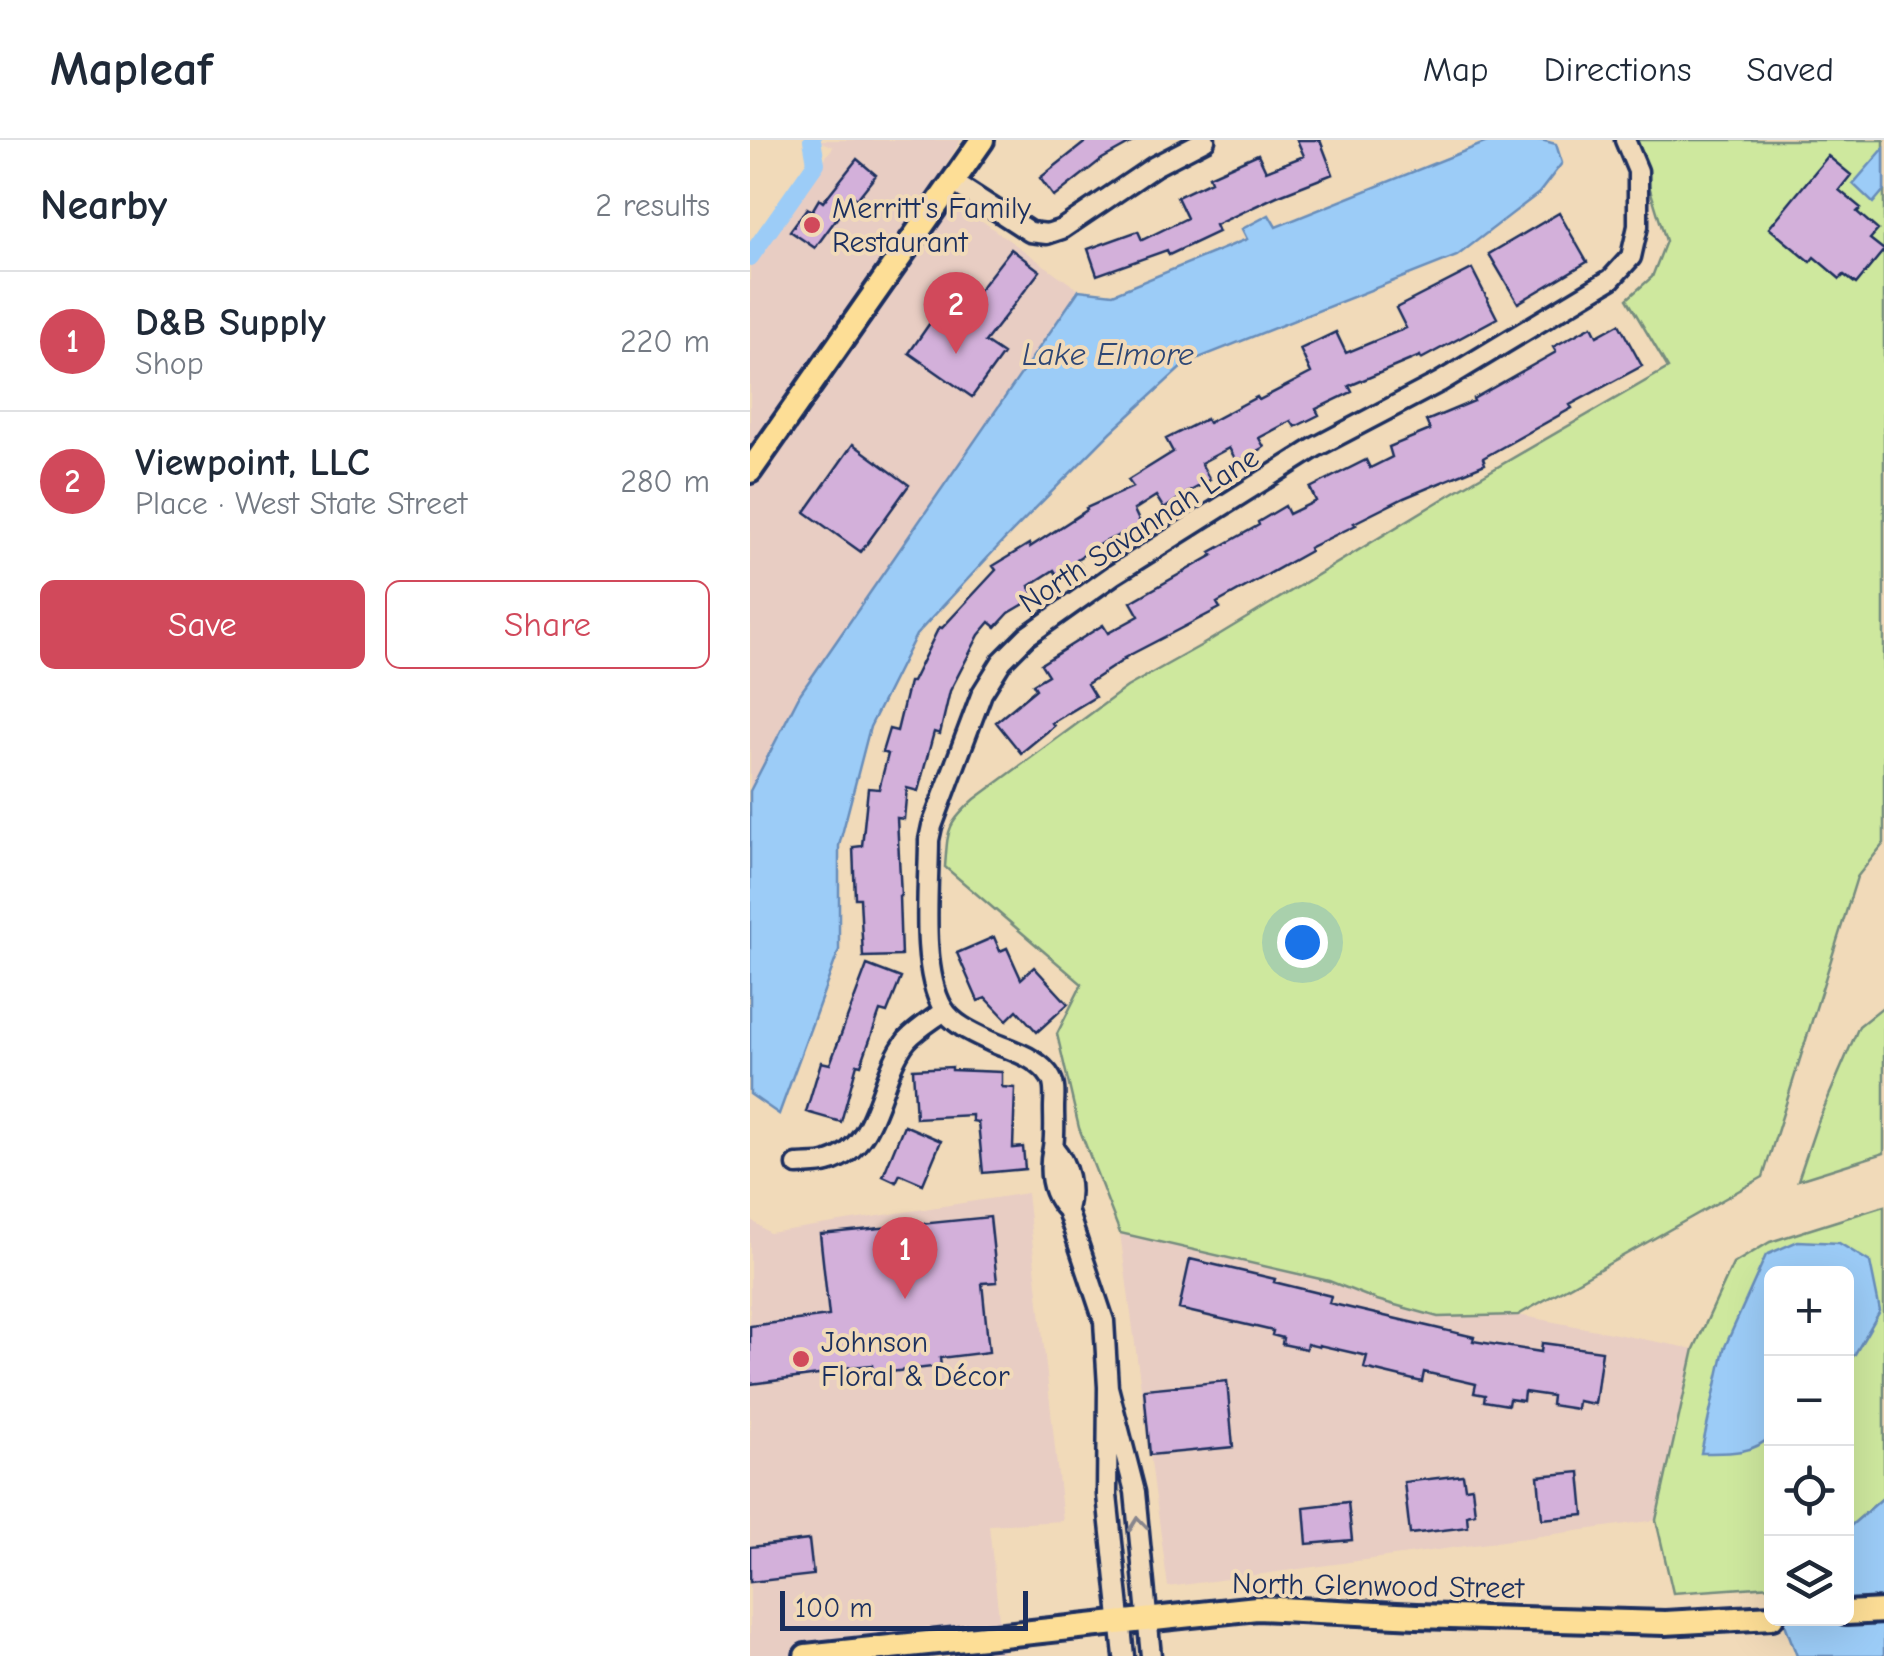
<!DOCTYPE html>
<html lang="en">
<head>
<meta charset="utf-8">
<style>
  :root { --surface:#fff; --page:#f6f6f7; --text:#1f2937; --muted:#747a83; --line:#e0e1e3; --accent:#d1495b }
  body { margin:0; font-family:"Comic Neue",sans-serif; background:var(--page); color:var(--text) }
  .controls { position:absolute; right:30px; bottom:30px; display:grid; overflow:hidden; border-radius:15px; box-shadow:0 10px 40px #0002 }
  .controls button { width:90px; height:90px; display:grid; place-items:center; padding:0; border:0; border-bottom:2px solid var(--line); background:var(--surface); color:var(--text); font:50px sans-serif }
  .scale { position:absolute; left:30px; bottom:25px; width:248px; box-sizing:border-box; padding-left:10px; border:5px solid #1b2f5e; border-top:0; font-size:28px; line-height:35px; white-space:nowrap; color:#1b2f5e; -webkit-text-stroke:8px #f1dab9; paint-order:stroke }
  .you { position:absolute; left:552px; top:802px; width:35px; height:35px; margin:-25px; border:8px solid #fff; border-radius:50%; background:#1a73e8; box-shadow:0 0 0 15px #1a73e833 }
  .badge { display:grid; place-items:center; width:65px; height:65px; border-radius:50%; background:var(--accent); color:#fff; font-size:32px; font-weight:700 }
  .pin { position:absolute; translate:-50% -82px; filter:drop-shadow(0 2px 5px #0008) }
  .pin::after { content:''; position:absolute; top:52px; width:35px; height:30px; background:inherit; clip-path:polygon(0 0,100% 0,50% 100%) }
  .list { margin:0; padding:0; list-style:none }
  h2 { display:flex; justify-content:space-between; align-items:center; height:130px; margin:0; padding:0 40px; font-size:42px }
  h2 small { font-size:32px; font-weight:400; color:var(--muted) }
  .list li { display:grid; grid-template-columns:65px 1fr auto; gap:30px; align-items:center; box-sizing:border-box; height:140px; padding:0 40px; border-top:2px solid var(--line) }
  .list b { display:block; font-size:38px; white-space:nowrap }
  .list p { margin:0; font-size:32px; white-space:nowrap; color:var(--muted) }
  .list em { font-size:32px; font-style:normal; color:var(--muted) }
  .actions { display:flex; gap:20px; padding:30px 40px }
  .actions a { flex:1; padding:22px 0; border:2px solid var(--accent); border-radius:15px; text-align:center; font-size:35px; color:var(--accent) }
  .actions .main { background:var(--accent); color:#fff }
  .icon { flex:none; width:55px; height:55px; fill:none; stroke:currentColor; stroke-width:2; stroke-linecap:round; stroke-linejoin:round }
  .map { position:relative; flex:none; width:1134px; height:1516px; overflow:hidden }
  header { display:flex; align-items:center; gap:60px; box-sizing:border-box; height:140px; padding:0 50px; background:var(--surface); border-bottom:2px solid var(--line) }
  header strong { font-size:48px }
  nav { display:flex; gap:55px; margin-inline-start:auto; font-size:35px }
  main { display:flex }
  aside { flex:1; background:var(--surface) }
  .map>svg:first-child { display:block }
  .built { fill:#e8cdc3 }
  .green { fill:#cee89e; stroke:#748c7e; stroke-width:2.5 }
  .water { fill:#9cccf7; stroke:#688dba; stroke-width:2.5 }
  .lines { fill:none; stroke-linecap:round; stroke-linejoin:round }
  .canal { stroke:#9cccf7; stroke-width:18 }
  .building { fill:#d3b0da; stroke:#1b2f5e; stroke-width:2.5 }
  .minor-casing { stroke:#1b2f5e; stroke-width:25 }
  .major-casing { stroke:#1b2f5e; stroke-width:30 }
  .minor { stroke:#f1dab9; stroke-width:18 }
  .major { stroke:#fdde96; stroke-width:22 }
  .oneway { stroke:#86848c }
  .poi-dot { fill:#d1495b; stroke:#f1dab9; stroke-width:4 }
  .labels { text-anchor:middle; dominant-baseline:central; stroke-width:8; stroke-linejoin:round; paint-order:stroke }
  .poi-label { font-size:30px; fill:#1b2f5e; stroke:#f1dab9; text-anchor:start }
  .street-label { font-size:30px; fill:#1b2f5e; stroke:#f1dab9 }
  .water-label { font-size:32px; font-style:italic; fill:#2e4775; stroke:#f1dab9 }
</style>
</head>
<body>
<header>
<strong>Mapleaf</strong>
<nav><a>Map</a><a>Directions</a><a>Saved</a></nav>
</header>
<main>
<aside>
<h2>Nearby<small>2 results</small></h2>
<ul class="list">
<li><span class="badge">1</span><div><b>D&amp;B Supply</b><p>Shop</p></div><em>220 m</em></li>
<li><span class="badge">2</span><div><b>Viewpoint, LLC</b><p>Place · West State Street</p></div><em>280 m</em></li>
</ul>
<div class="actions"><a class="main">Save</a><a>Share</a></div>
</aside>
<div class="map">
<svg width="1134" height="1516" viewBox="0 0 1134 1516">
  <rect width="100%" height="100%" fill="#f1dab9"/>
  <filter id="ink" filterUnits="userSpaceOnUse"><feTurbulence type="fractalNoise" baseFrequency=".01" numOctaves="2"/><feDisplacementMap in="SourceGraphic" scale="20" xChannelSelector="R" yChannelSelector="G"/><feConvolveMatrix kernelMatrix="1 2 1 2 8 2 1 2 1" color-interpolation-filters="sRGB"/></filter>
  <g filter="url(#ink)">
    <path class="built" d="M67,0H211L183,46L329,150L50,554L0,651V124L83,7Z
      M277,1053L313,1381L239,1385L253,1516H0V1079L19,1093Z
      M370,1093L579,1141L627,1160L688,1177L768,1175L944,1209L906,1380L418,1447Z"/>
    <path class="green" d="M885,0H1134V703L1107,737L1013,1037L768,1175L688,1177L627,1160L579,1141L370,1093L329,988L307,894L332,844L195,727C198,689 196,685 225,659L377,547L452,505L701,354L918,228L877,159L902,137L916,101Z
      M1134,866V1013L1048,1040L1067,984L1109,886Z
      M1134,1066V1357L1097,1389L1096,1134H1022L1021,1446L923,1453L906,1380L944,1209L983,1124L1020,1102Z"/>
    <path class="water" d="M742,0H791L806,4L812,23L789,53L707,116L436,223L361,292L255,399L166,495L120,587L89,706V810L29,974L0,954V651L50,554L329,150L363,154L497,99L492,89L519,75L526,87Z
      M1134,8V50L1123,63L1103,44Z
      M1048,1101L1089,1103L1120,1122L1130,1171L1105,1214L1097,1223L1096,1134H1022L1021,1296C1002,1315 977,1313 951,1313L974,1209L1016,1115Z
      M1134,1357V1516H1047L1033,1479L1096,1478L1097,1389Z"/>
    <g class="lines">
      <path class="canal" d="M0,117L66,23L62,0"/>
    </g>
    <path class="building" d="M338,0H386L352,19L304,57L290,38Z
      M547,0H570L583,34L527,56L465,85L468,92L419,115L417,110L347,135L338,109L388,91L392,100L437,78L427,57L461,41L459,36L508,14L516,31L554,16Z
      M1078,16L1101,35L1089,50L1111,68L1107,72L1128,90L1120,99L1134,110L1106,144L1094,135L1090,139L1064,117L1060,122L1019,88Z
      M107,19L126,35L107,59L103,56L65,108L40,91L57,68L62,71L69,59L73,62Z
      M809,73L837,122L768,163L739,114Z
      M261,109L290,131L235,202L253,214L222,257L159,213L189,170L205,181Z
      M722,129L747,178L671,219L670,216L599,246L602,252L566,269L569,275L545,287L541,281L509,298L514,307L487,322L479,308L451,323L460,340L437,353L414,369L406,356L384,370L391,385L350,404L327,419L331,426L310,439L304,430L279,446L286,457L259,473L246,487L240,482L229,495L200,551L190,594L184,592L168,651L157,648L154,679L147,678L151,756H149L151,816L113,817L110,758H105L103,707L112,706L118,648L129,649L138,614L132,612L139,589L147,591L159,542H162L189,487L192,488L246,430L243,426L279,404L280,407L337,370L336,368L383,347L378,340L423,312L416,299L456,279L458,283L507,257L509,260L561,233L550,209L586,192L596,213L656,188L646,168Z
      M869,184L892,226L820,265L822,268L733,318L735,324L654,358L604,383L606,385L559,408L560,411L467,463L470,468L374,518L375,519L337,544L345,557L302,583L304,586L271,613L246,582L286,549L283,544L298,535L291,524L353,485L358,493L389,476L381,462L463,415L461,412L509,385L508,382L535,366L539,374L566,361L560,348L616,320L620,328L642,317L639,307L680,290L676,281L724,261L723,259L806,212L803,207L842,186L847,196Z
      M103,304L159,345L111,412L55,372Z
      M244,797L250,811L257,808L271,839L284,827L318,864L287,892L267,870L257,880L236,858L228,861L207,813Z
      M117,825L151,838L137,873L130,871L111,925L107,924L91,982L56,972L71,922L80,924Z
      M202,927V930L252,932V947L265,948L263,1008L273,1007L275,1029L233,1033L228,982L222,981V975L166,978L163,929Z
      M154,985L191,1001L173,1044L150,1034L146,1042L133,1036Z
      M240,1077L247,1142L232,1143L239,1212L190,1218L191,1226L123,1234L122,1225L92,1228V1232L0,1244V1186L79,1176L70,1094Z
      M440,1119L525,1139L524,1142L581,1156L579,1163L724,1197L723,1201L791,1212L792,1203L852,1211L845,1264L828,1261L827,1269L801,1265L802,1256L774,1252L773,1261L759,1259L758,1265L734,1261L735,1255L724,1253L726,1244L674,1232L672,1242L614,1228L617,1216L569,1205V1207L557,1204L556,1209L532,1204L533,1198L522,1195L523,1191L429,1169Z
      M477,1241L483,1307L400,1315L394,1249Z
      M830,1332L834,1375L792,1379L788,1336Z
      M713,1335L715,1348L722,1347L725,1373L717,1375L718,1387L660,1394L654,1342Z
      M598,1362L602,1400L557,1404L554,1367Z
      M59,1400L63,1435L0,1442V1407Z"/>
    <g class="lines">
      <g class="minor-casing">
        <path id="minor" d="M203,42L280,92L297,94L312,89L405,26L455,0
          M303,1007C318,1024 323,1048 317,1070
          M47,1025C57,1024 69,1025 78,1022C131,1006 127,937 157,900C167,889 182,880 194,871
          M358,1247L354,1181L317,1070C299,1052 298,1030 303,1007C305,995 304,980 304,968C304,958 306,947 301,938C290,918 262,911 242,902C225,894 203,885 193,868C170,830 179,745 179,700L182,686L232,553L252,521L277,496L363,435L566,307L690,242L861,139L881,117L888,86V31L875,0
          M374,1516L357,1355L358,1247L385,1352L401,1516"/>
      </g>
      <g class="major-casing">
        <path id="major" d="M0,331L232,0
          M1096,1473L1134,1471
          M56,1516L507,1468L667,1476L915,1483L1022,1477"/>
      </g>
      <use href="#minor" class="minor"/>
      <use href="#major" class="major"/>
    </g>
    <defs><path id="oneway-chevron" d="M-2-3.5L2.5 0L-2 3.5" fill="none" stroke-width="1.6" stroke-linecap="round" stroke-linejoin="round" transform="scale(2.5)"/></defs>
    <use class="oneway" href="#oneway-chevron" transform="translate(388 1384) rotate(-96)"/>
  </g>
  <g class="poi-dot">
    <circle cx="62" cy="85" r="10"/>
    <circle cx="51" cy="1219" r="10"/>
  </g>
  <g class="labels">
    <g class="poi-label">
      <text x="82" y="68">Merritt's Family<tspan x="82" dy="34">Restaurant</tspan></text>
      <text x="71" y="1202">Johnson<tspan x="71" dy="34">Floral &amp; Décor</tspan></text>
    </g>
    <g class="street-label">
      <text transform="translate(389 390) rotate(-33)">North Savannah Lane</text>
      <text transform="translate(628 1446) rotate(1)">North Glenwood Street</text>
    </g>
    <g class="water-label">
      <text x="358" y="214">Lake Elmore</text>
    </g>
  </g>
</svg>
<div class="controls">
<button>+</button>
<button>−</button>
<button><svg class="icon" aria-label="locate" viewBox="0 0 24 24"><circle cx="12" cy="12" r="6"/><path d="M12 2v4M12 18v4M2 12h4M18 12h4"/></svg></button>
<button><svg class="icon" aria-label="layers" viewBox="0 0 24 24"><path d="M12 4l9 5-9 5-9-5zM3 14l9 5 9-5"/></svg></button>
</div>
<div class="scale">100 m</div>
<div class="you"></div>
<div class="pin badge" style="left:155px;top:1159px">1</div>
<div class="pin badge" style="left:206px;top:214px">2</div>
</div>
</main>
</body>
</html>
